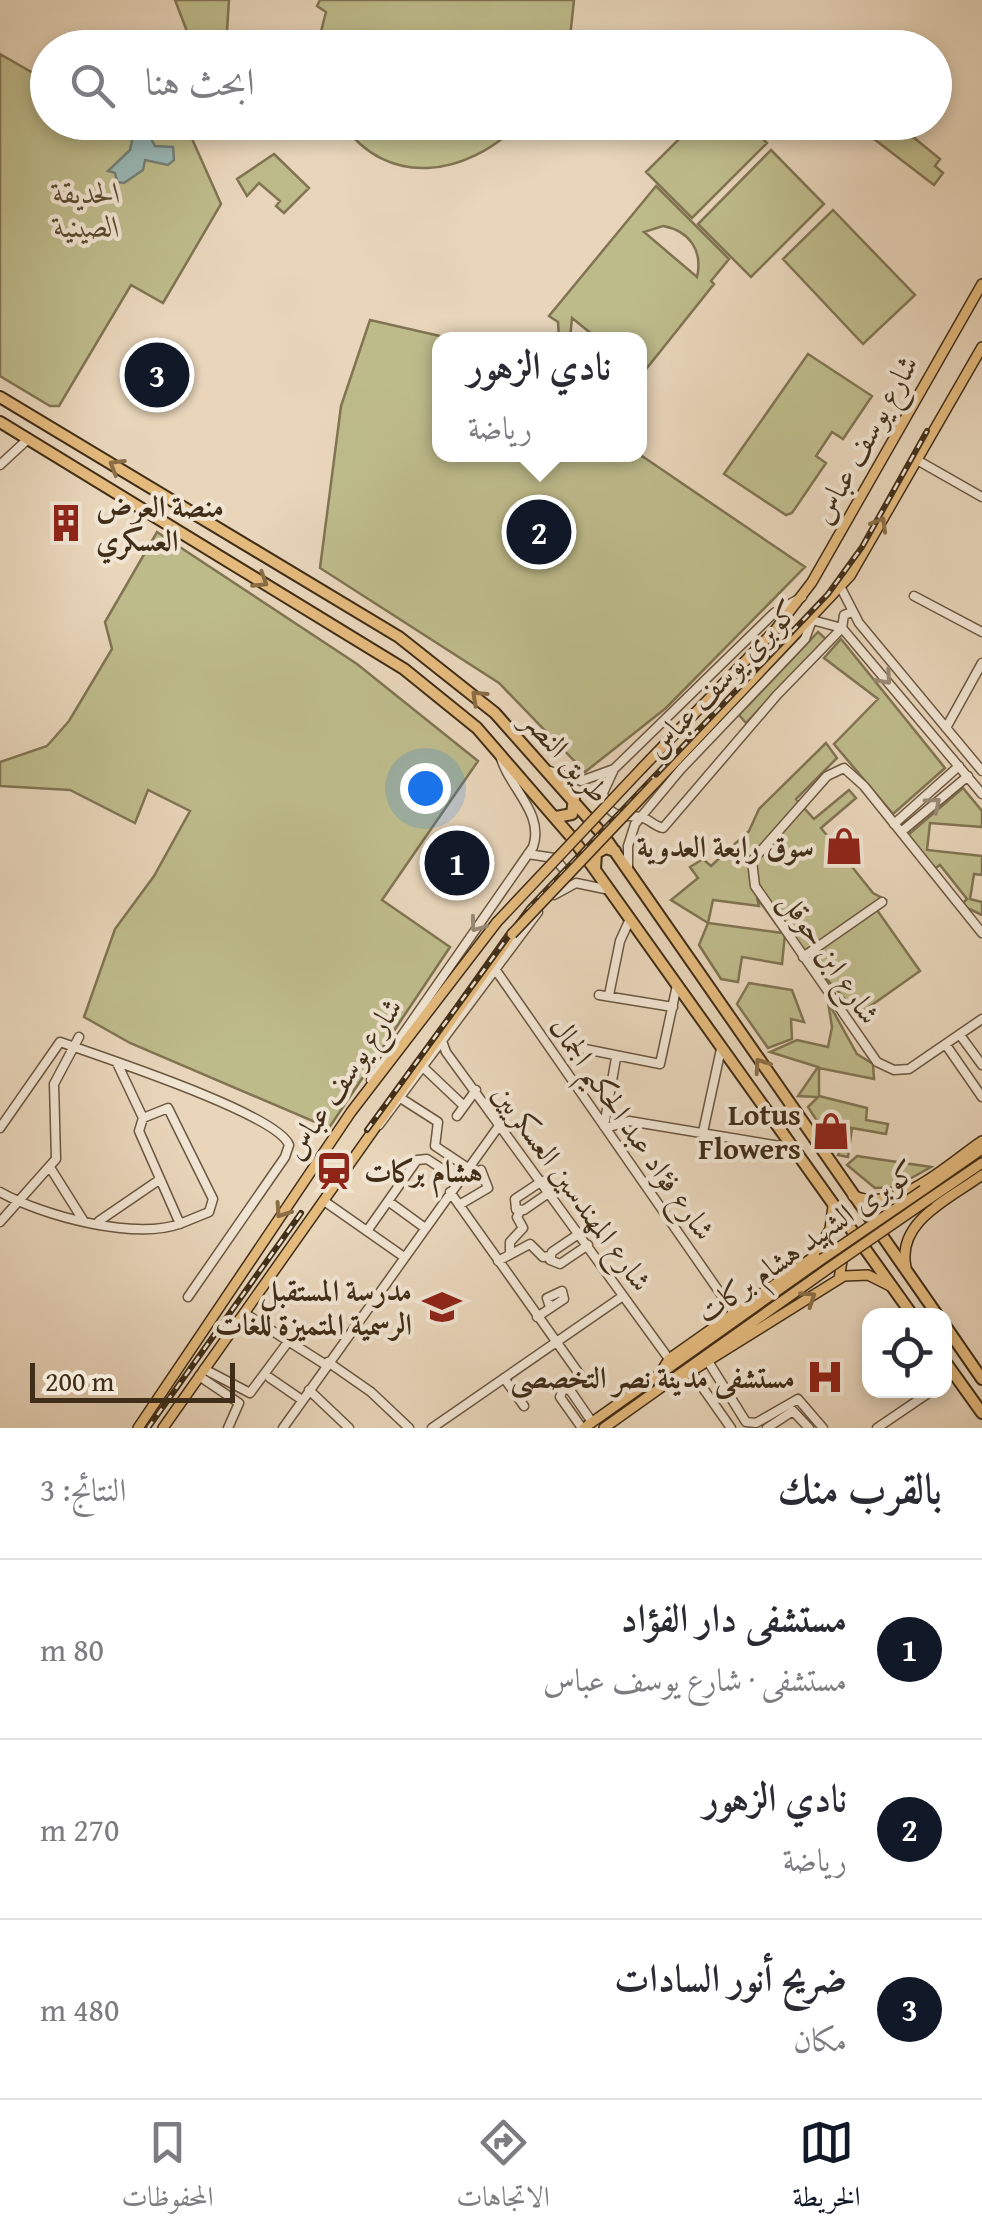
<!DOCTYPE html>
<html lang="ar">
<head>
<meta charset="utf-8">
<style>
  :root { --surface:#fff; --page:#f2f2f3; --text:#2b2b33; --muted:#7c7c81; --line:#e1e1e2; --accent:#111827 }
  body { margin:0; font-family:"Gentium Book Plus",Amiri,serif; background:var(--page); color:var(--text); direction:rtl }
  .controls { position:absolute; right:30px; bottom:30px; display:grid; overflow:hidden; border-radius:20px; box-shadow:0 5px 15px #0003 }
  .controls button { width:90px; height:90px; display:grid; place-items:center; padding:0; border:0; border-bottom:2px solid var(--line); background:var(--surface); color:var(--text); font:50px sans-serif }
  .scale { position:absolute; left:30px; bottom:25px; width:205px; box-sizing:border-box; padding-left:10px; border:5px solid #412e18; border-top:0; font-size:28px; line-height:35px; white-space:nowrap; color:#412e18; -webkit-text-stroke:8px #f0e4d2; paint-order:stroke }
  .you { position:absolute; left:425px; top:788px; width:35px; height:35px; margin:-25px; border:8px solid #fff; border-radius:50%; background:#1a73e8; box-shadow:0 0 0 15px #1a73e833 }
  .badge { display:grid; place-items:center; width:65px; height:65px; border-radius:50%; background:var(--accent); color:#fff; font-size:32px; font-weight:700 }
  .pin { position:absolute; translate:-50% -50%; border:5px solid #fff; box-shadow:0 2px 10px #0006 }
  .popup { position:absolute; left:432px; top:332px; width:215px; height:130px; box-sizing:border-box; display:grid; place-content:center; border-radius:20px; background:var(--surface); filter:drop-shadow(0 2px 8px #0005); font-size:32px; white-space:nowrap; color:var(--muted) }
  .popup b { font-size:38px; color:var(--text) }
  .popup::after { content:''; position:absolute; left:50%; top:100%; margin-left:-20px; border:20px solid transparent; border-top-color:var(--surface) }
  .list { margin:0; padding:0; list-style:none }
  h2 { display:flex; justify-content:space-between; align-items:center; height:130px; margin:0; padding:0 40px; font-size:42px }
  h2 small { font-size:32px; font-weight:400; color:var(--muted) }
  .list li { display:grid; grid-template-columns:65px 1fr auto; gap:30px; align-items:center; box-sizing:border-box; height:180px; padding:0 40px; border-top:2px solid var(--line) }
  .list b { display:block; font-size:38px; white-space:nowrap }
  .list p { margin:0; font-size:32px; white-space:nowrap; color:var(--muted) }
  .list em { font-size:32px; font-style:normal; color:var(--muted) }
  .icon { flex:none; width:55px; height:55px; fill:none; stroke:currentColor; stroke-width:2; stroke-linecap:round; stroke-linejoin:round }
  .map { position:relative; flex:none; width:982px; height:1428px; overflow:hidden; direction:ltr }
  .search { position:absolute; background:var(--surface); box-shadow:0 5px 15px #0003; left:30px; right:30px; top:30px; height:110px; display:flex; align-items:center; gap:25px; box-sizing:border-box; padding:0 35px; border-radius:55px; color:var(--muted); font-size:38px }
  .sheet { height:670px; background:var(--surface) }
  nav { display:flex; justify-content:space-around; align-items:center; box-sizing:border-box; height:140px; border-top:2px solid var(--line); background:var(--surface); font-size:28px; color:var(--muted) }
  nav a { display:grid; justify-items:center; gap:5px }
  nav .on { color:var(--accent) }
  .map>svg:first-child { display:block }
  .green { fill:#bebb8b; stroke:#807452; stroke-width:2.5; fill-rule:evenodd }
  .water { fill:#98b8b6; stroke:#758177; stroke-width:2.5 }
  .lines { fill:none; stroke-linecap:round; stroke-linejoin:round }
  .minor-casing { stroke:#6b5840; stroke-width:11 }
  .major-casing { stroke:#412e18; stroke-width:12 }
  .highway-casing { stroke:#412e18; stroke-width:14 }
  .minor { stroke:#f0e4d2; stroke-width:8 }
  .major { stroke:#e4ba7d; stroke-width:9 }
  .highway { stroke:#e4ba7d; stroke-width:10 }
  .rail-casing { stroke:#412e18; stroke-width:6 }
  .rail { stroke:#f0e4d2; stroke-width:2.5; stroke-dasharray:8; stroke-linecap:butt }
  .major-bridge-casing { stroke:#412e18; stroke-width:12; stroke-linecap:butt }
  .major-bridge { stroke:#e4ba7d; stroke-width:9 }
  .oneway { stroke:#8a6d45 }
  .oneway2 { stroke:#988975 }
  .labels { text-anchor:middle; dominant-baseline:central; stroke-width:8; stroke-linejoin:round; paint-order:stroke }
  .park-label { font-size:30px; font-style:italic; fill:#5a4a2f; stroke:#f0e4d2 }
  .street-label { font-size:30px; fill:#412e18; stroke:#f0e4d2 }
  .poi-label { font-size:30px; font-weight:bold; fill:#412e18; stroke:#f0e4d2; text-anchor:end }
</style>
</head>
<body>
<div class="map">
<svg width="982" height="1428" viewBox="0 0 982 1428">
  <rect width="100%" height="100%" fill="#e8d5ba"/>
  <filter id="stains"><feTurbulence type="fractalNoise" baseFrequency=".002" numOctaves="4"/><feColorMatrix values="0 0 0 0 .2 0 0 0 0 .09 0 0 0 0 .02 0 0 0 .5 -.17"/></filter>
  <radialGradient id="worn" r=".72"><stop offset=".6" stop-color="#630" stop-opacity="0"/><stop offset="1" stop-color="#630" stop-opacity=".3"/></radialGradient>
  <path class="green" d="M175,0H229L226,46L219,47L217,40L211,41L212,47H193Z
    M320,0H574L569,47H317L326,12L317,6Z
    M0,54L47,81L48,122L185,123L221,204L163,303L131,285L59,406H50L0,376Z
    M342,123H520C466,177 387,189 342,123Z
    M695,123H746L767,143L692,218L646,172Z
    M866,123H896L940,159L935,166L943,173L934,185L861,129Z
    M771,150L824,204L751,277L698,224Z
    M274,154L309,188L284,213L276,206L280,201L259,183L247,196L237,179Z
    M656,186L729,259L711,281L714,284L639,378V340L598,339L572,318L570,339H559L558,322L549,316ZM663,226C690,231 703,251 697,277L644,232Z
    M833,210L915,295L863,344L783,259Z
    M370,320L453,339L439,340V454H639L805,567L666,708L585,772L499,683L320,568L341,406Z
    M808,354L872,396L843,439L832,432L816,456L826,463L792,513L786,515L724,474Z
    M157,532L357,664L478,761L382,900L450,947L329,1128L130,1043L84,1017L115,929L154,876L190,811L148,790L135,823L70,790L0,786V762L47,746L69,721L112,649L105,622Z
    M818,632L826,639L746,723L739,715Z
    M841,639L945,768L893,814L834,744L878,699L824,658Z
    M826,743L837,758L796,799L814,819L849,790L856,798L821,828L873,893L886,900L877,910L920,971L859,1014L785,934L782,964L742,957L738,982L721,979L699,945L708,923L671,900L698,878L690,867L703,859L711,866L749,831L759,809ZM757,898L783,933L708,923L713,900L759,906Z
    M963,788L982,811V827L930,823L927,850L982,856V875L974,874L970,899L982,902V915L961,905L967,899L940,865L934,869L908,835Z
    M749,983L792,990L804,1022L791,1019L792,1039L768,1048L737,1004Z
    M828,1002L857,1054L873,1064L874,1079L819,1068V1096L867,1108L866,1120L888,1124L886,1134L852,1128L848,1157L838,1155L851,1128L817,1121L808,1107L818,1097L798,1096L818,1067L770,1052L797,1040L828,1047L832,1027Z
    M857,1156L931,1167L895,1187L875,1188L847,1165Z"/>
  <path class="water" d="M141,131L148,133L155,146L173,147L174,160L168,165L145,160L143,170L124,183L117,182L115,173L108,171L130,150L133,136Z"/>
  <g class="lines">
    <g class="minor-casing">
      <path id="minor" d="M917,460L982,497
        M0,465L28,439
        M841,588L859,623L982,771
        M914,596L982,632
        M946,728L982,663
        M614,769L603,793C608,819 621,815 640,817C648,818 654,826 663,828L777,695L842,628L844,615L852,612
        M550,771L581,781L614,769L774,613L802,597
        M894,824L959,766
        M901,832L968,776
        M528,854L554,858L569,875
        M628,868V846L635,824L681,769L805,639L812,620L842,628L982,794
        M554,895L576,883L605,889
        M982,933L864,786L844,768L827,776L752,861L755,886L877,1062L894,1070L909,1069L982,1019
        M803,957L882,902
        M495,969L734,1313
        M599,995L673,1007
        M609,995L620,941L630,919
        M960,1035L982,1065
        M442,1041L446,1052L669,1359
        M946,1045L982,1097
        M575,1047L660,1064L677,985
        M117,1063L143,1118
        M424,1068L464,1106
        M371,1080L533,847C545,813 508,787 500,755
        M402,1099L438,1122L435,1146L468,1168
        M457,1116L476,1090
        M379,1125L538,912
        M604,1126L616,1058
        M0,1128L60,1042C99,1056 278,1114 289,1145L285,1157L188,1297
        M606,1128L629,1121L792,1148
        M703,1132L721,1049
        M51,1169L83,1220
        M542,1181L515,1199L516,1209L524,1210L550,1192
        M0,1192C43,1216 136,1241 182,1223L209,1212L213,1199L168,1108L143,1118L139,1131L180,1224
        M450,1192L580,1375
        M324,1201L404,1257
        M388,1201L425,1228
        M459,1205L488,1188L481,1170
        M99,1221L159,1180
        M0,1222L56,1159L54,1084L79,1037
        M367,1231L417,1160L427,1159L459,1180
        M580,1233L552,1252L550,1260L560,1264L588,1245
        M510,1252V1242L523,1228L517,1217L520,1211
        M498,1261L530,1244L543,1257L550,1256
        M244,1313L326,1365
        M537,1317L564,1299L562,1291L547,1298L550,1307
        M328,1362L371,1392L409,1428
        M709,1363L746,1422L756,1423L798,1399L823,1428
        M204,1369L250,1393L288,1342
        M693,1374L731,1428
        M199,1376L239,1403L228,1428
        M270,1378L302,1400
        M504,1378L524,1406
        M309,1390L349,1428
        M283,1428L501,1123
        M432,1428L623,1296
        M582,1428L560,1397L563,1389L570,1390L592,1422
        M767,1428L793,1411L809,1428
        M877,1428L933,1390"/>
    </g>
    <g class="major-casing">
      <path id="major" d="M642,768L776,629L812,582L982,284
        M656,782L850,576L982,347
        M923,1190L982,1149
        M853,1196C900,1213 946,1165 982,1141
        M929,1199L982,1163
        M827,1251L842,1261L839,1279
        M906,1267C896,1221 951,1198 982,1175
        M661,1372L669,1359L815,1256L830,1229L833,1206
        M674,1382L844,1276L868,1275L890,1286
        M138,1428L351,1112L497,922
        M163,1428L512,934
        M584,1428L822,1259
        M604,1428L829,1268"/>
    </g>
    <g class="highway-casing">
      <path id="highway" d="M0,397L399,637L495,713L604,836L938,1316
        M0,422L404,669L477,728L573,839L913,1316
        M556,817L572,814L574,798
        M595,869L596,853L606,848L615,851
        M944,1324L982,1379
        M944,1360L982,1413"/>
    </g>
    <use href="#minor" class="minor"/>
    <use href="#major" class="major"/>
    <use href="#highway" class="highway"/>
    <g class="rail-casing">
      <path id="rail" d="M367,1130L529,908L828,594L862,547L927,431
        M148,1428L301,1213"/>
    </g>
    <use href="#rail" class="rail"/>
    <g class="major-bridge-casing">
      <path id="major-bridge" d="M497,922L642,768
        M512,934L656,782
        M822,1259L923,1190
        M829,1268L929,1199"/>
    </g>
    <use href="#major-bridge" class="major-bridge"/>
  </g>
  <defs><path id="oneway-chevron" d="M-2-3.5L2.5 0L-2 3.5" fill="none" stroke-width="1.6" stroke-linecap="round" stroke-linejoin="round" transform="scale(2.5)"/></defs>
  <g class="oneway">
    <use href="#oneway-chevron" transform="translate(116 466) rotate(-149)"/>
    <use href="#oneway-chevron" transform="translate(880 524) rotate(-60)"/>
    <use href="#oneway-chevron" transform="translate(261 581) rotate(32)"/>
    <use href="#oneway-chevron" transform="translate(478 697) rotate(-137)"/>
    <use href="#oneway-chevron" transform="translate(761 1065) rotate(-125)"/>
    <use href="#oneway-chevron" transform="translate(282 1211) rotate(124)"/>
    <use href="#oneway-chevron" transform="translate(809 1298) rotate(-33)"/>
  </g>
  <g class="oneway2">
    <use href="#oneway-chevron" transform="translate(885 678) rotate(49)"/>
    <use href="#oneway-chevron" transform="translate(934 804) rotate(-40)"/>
    <use href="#oneway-chevron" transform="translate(477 925) rotate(126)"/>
  </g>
  <defs>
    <g id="building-bare" transform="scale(3)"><path d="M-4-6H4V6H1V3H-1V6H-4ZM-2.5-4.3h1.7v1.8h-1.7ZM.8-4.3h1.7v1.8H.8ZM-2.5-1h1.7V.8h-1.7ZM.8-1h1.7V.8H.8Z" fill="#8f2418" stroke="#f0e4d2" stroke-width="2.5" paint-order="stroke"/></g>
    <g id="shop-bare" transform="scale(3)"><path d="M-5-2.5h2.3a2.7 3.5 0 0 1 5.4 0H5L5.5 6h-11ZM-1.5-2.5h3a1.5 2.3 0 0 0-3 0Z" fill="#8f2418" stroke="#f0e4d2" stroke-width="2.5" paint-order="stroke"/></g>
    <g id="station-bare" transform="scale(3)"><path d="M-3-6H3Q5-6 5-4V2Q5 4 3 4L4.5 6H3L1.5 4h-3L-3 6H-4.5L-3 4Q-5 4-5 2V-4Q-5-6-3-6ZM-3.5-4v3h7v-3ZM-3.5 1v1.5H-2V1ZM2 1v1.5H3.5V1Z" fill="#8f2418" stroke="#f0e4d2" stroke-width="2.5" paint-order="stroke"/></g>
    <g id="school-bare" transform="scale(3)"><path d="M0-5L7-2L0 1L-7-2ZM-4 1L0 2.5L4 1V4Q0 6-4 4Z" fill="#8f2418" stroke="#f0e4d2" stroke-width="2.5" paint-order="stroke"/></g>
    <g id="hospital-bare" transform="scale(3)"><path d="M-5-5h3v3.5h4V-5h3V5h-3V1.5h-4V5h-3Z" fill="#8f2418" stroke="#f0e4d2" stroke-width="2.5" paint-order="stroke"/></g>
  </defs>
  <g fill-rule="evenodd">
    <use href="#building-bare" x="66" y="523"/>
    <use href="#shop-bare" x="844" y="846"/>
    <use href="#shop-bare" x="831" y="1131"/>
    <use href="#station-bare" x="334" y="1171"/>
    <use href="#school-bare" x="442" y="1307"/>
    <use href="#hospital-bare" x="825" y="1377"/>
  </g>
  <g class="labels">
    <g class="park-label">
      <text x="87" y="192">الحديقة<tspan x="87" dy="34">الصينية</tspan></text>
    </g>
    <g class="street-label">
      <text transform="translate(864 439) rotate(-61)">شارع يوسف عباس</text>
      <text transform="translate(721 678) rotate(-46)">كوبرى يوسف عباس</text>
      <text transform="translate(567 756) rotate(48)">طريق النصر</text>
      <text transform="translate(831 957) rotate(56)">شارع ابن حوقل</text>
      <text transform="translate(342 1078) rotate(-56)">شارع يوسف عباس</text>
      <text transform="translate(633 1128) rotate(55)">شارع فؤاد عبد الحكيم الجمال</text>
      <text transform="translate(573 1187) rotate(54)">شارع المهندسين العسكريين</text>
      <text transform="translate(806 1241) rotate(-35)">كوبرى الشهيد هشام بركات</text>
    </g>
    <g class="poi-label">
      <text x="96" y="506" text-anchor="start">منصة العرض<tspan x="96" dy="34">العسكري</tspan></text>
      <text x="814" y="846">سوق رابعة العدوية</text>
      <text x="801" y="1114">Lotus<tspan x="801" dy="34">Flowers</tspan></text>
      <text x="364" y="1171" text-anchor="start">هشام بركات</text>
      <text x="412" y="1290">مدرسة المستقبل<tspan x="412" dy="34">الرسمية المتميزة للغات</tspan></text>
      <text x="795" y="1377">مستشفى مدينة نصر التخصصى</text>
    </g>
  </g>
  <rect width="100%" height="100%" filter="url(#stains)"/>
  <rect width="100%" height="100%" fill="url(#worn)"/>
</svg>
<div class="controls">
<button><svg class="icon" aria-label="locate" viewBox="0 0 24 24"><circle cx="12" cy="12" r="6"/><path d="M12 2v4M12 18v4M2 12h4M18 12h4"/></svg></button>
</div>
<div class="scale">200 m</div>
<div class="you"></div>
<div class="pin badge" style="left:457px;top:863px">1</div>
<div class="pin badge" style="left:539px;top:532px">2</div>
<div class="popup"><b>نادي الزهور</b>رياضة</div>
<div class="pin badge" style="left:157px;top:375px">3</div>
<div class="search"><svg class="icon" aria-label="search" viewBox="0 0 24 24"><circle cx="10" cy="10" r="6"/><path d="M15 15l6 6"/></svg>ابحث هنا</div>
</div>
<section class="sheet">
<h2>بالقرب منك<small>النتائج: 3</small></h2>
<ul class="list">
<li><span class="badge">1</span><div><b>مستشفى دار الفؤاد</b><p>مستشفى · شارع يوسف عباس</p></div><em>80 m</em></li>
<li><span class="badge">2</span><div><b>نادي الزهور</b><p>رياضة</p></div><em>270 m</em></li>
<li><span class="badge">3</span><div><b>ضريح أنور السادات</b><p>مكان</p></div><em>480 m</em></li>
</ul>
</section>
<nav>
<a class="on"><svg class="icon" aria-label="map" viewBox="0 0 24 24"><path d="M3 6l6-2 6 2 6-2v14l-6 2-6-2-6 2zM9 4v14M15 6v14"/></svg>الخريطة</a>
<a><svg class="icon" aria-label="directions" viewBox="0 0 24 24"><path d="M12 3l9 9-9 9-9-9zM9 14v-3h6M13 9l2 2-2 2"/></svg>الاتجاهات</a>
<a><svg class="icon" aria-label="saved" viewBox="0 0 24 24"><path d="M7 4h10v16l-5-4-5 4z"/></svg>المحفوظات</a>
</nav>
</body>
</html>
